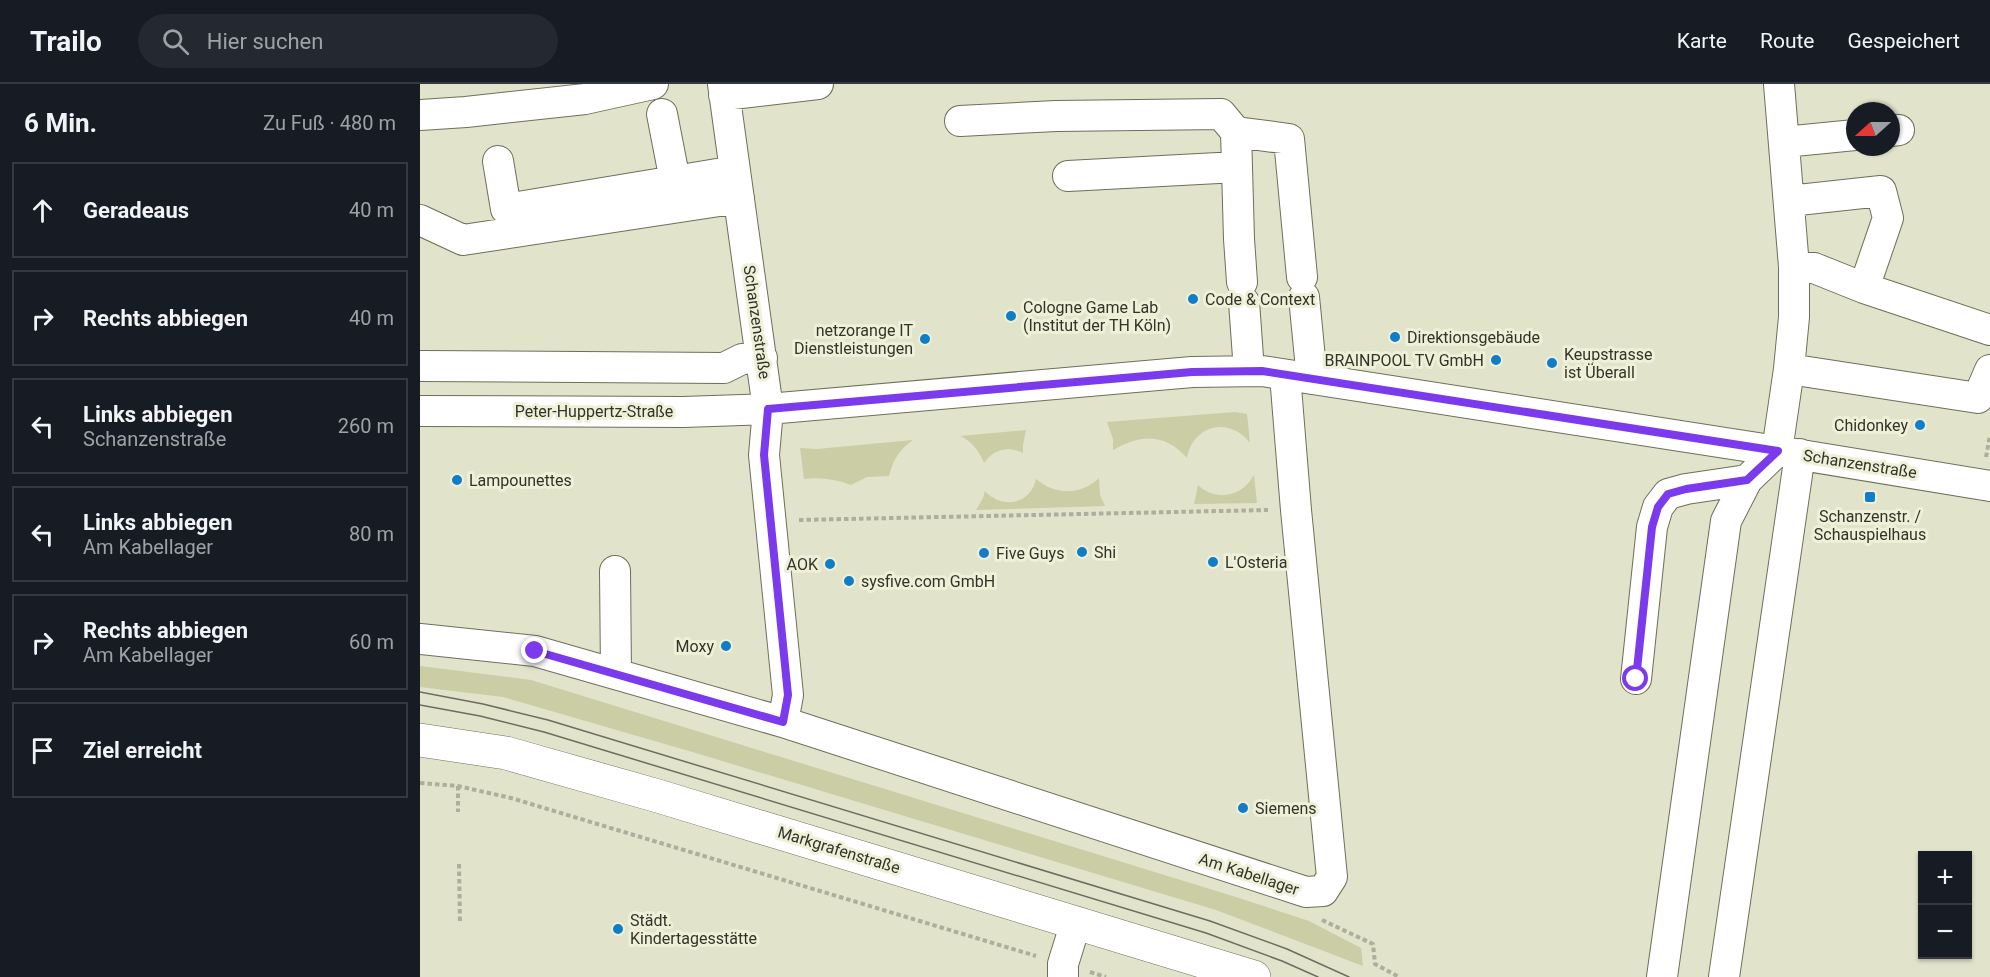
<!DOCTYPE html>
<html lang="de">
<head>
<meta charset="utf-8">
<style>
  :root { --surface:#171b24; --page:#242831; --text:#f1f3f6; --muted:#9ea1a6; --line:#363941 }
  body { margin:0; font-family:Roboto,sans-serif; background:var(--page); color:var(--text) }
  .controls { position:absolute; right:18px; bottom:18px; display:grid; overflow:hidden; border-radius:0px; box-shadow:0 2px 4px #0004 }
  .controls button { width:54px; height:54px; display:grid; place-items:center; padding:0; border:0; border-bottom:2px solid var(--line); background:var(--surface); color:var(--text); font:30px sans-serif }
  .compass { position:absolute; left:1426px; top:18px; width:54px; height:54px; border-radius:50%; background:var(--surface); box-shadow:0 2px 4px #0004; rotate:249deg }
  .stop { position:absolute; width:18px; height:18px; margin:-14px; border:4px solid #7c3aed; border-radius:50%; background:#fff }
  .stop.end { background:#7c3aed; border-color:#fff; box-shadow:0 2px 6px #0008 }
  .list { margin:0; padding:0; list-style:none }
  h2 { display:flex; justify-content:space-between; align-items:center; height:78px; margin:0; padding:0 24px; font-size:26px }
  h2 small { font-size:20px; font-weight:400; color:var(--muted) }
  .list li { display:grid; grid-template-columns:39px 1fr auto; gap:18px; align-items:center; box-sizing:border-box; height:96px; margin:0 12px 12px; padding:0 12px; border:2px solid var(--line); border-radius:0px }
  .list b { display:block; font-size:22px; white-space:nowrap }
  .list p { margin:0; font-size:20px; white-space:nowrap; color:var(--muted) }
  .list em { font-size:20px; font-style:normal; color:var(--muted) }
  .icon { flex:none; width:33px; height:33px; fill:none; stroke:currentColor; stroke-width:2; stroke-linecap:round; stroke-linejoin:round }
  .map { position:relative; flex:none; width:1570px; height:893px; overflow:hidden }
  header { display:flex; align-items:center; gap:36px; box-sizing:border-box; height:84px; padding:0 30px; background:var(--surface); border-bottom:2px solid var(--line) }
  header strong { font-size:28px }
  nav { display:flex; gap:33px; margin-inline-start:auto; font-size:21px }
  .search { width:420px; height:54px; background:var(--page); display:flex; align-items:center; gap:15px; box-sizing:border-box; padding:0 21px; border-radius:33px; color:var(--muted); font-size:22px }
  main { display:flex }
  aside { flex:1; background:var(--surface) }
  .map>svg:first-child { display:block }
  .green { fill:#cbcda5 }
  .lines { fill:none; stroke-linecap:round; stroke-linejoin:round }
  .minor-casing { stroke:#6e6f5a; stroke-width:32 }
  .major-casing { stroke:#6e6f5a; stroke-width:34 }
  .path { stroke:#adae9b; stroke-width:4; stroke-dasharray:4.5 3; stroke-linecap:butt }
  .minor { stroke:#fff; stroke-width:30 }
  .major { stroke:#fff; stroke-width:33 }
  .tram { stroke:#6c6d5f; stroke-width:1.5 }
  .route { stroke:#7c3aed; stroke-width:8 }
  .poi-dot { fill:#0f7dc7; stroke:#eff0d8; stroke-width:2 }
  .labels { text-anchor:middle; dominant-baseline:central; stroke-width:6; stroke-linejoin:round; paint-order:stroke }
  .poi-label { font-size:16px; fill:#33332a; stroke:#eff0d8; text-anchor:start }
  .street-label { font-size:16px; fill:#33332a; stroke:#eff0d8 }
</style>
</head>
<body>
<header>
<strong>Trailo</strong>
<div class="search"><svg class="icon" aria-label="search" viewBox="0 0 24 24"><circle cx="10" cy="10" r="6"/><path d="M15 15l6 6"/></svg>Hier suchen</div>
<nav><a>Karte</a><a>Route</a><a>Gespeichert</a></nav>
</header>
<main>
<aside>
<h2>6 Min.<small>Zu Fuß · 480 m</small></h2>
<ul class="list">
<li><svg class="icon" aria-label="ahead" viewBox="0 0 24 24"><path d="M12 20V5M6 11l6-6 6 6"/></svg><div><b>Geradeaus</b></div><em>40 m</em></li>
<li><svg class="icon" aria-label="right" viewBox="0 0 24 24"><path d="M7 20v-9h11M14 6l5 5-5 5"/></svg><div><b>Rechts abbiegen</b></div><em>40 m</em></li>
<li><svg class="icon" aria-label="left" viewBox="0 0 24 24"><path d="M17 20v-9H6M10 6l-5 5 5 5"/></svg><div><b>Links abbiegen</b><p>Schanzenstraße</p></div><em>260 m</em></li>
<li><svg class="icon" aria-label="left" viewBox="0 0 24 24"><path d="M17 20v-9H6M10 6l-5 5 5 5"/></svg><div><b>Links abbiegen</b><p>Am Kabellager</p></div><em>80 m</em></li>
<li><svg class="icon" aria-label="right" viewBox="0 0 24 24"><path d="M7 20v-9h11M14 6l5 5-5 5"/></svg><div><b>Rechts abbiegen</b><p>Am Kabellager</p></div><em>60 m</em></li>
<li><svg class="icon" aria-label="arrive" viewBox="0 0 24 24"><path d="M6 21V4h12l-3 4 3 4H6"/></svg><div><b>Ziel erreicht</b></div></li>
</ul>
</aside>
<div class="map">
<svg width="1570" height="893" viewBox="0 0 1570 893">
  <rect width="100%" height="100%" fill="#e1e3cb"/>
  <path class="green" d="M815,328L827,330L830,359C809,332 773,341 767,374C745,349 721,350 693,366V355L687,338Z
    M606,346L603,361V369C588,362 574,365 564,379C559,367 552,357 540,352Z
    M493,356C479,366 473,376 469,392L447,393L431,401C415,395 401,393 384,395L380,364L397,365Z
    M834,391L837,419L774,420L778,401C796,418 822,413 834,391Z
    M679,394L680,411L685,422L556,426L563,414L565,407C582,426 611,420 616,395C635,411 660,412 679,394Z
    M0,582L111,596L819,814L889,837L941,864L943,882L796,826L269,667L83,613L0,603Z"/>
  <g class="lines">
    <g class="minor-casing">
      <path id="minor" d="M303,0L348,325L344,371L368,611L363,638
        M304,11L398,0
        M242,30L255,97L315,87
        M0,31L46,28L165,15L233,0
        M540,37L636,32L801,30L816,48L819,155L822,198
        M1471,47L1479,46
        M816,48L869,55L882,193
        M1364,58L1435,51
        M78,77L86,125L255,97
        M648,92L817,83
        M1369,117L1461,107L1468,134L1444,204
        M0,136L43,156L319,114
        M1374,183L1394,184L1444,204L1570,246
        M884,213L892,295
        M824,218L829,287
        M0,282L304,284L322,275L342,274
        M1369,285L1558,314L1570,286
        M0,327L263,328L348,325L772,288L842,287L1357,367L1570,402
        M195,487L196,590
        M0,555L115,567L363,638L886,808L903,807L912,793L876,426L865,291
        M1216,595L1232,443L1238,423L1248,410L1266,405L1327,396L1357,367L1369,285L1374,233V183L1359,0
        M643,893V880L656,838
        M1242,893L1306,437L1327,396
        M1304,893L1380,370"/>
    </g>
    <g class="major-casing">
      <path id="major" d="M0,656L86,669L238,712L834,893"/>
    </g>
    <path class="path" d="M1566,373L1570,351
      M379,436L848,426
      M0,699L38,702L91,714L616,872
      M38,702V728
      M39,780L40,840
      M902,836L953,860L955,880L979,893
      M670,888L686,893"/>
    <use href="#minor" class="minor"/>
    <use href="#major" class="major"/>
    <path class="tram" d="M0,608L63,620L128,636L790,837L867,865L929,893
      M0,621L60,632L124,648L786,849L862,877L898,893"/>
  </g>
  <g class="lines">
    <path class="route" d="M115,567L363,638L368,611L344,371L348,325L772,288L842,287L1358,367L1327,396L1266,405L1248,410L1238,423L1232,443L1216,595"/>
  </g>
  <g class="poi-dot">
    <circle cx="773" cy="215" r="6"/>
    <circle cx="591" cy="232" r="6"/>
    <circle cx="975" cy="253" r="6"/>
    <circle cx="505" cy="255" r="6"/>
    <circle cx="1076" cy="276" r="6"/>
    <circle cx="1132" cy="279" r="6"/>
    <circle cx="1500" cy="341" r="6"/>
    <circle cx="37" cy="396" r="6"/>
    <rect x="1444" y="407" width="12" height="12" rx="3"/>
    <circle cx="662" cy="468" r="6"/>
    <circle cx="564" cy="469" r="6"/>
    <circle cx="793" cy="478" r="6"/>
    <circle cx="410" cy="480" r="6"/>
    <circle cx="429" cy="497" r="6"/>
    <circle cx="306" cy="562" r="6"/>
    <circle cx="823" cy="724" r="6"/>
    <circle cx="198" cy="845" r="6"/>
  </g>
  <g class="labels">
    <g class="poi-label">
      <text x="785" y="215">Code &amp; Context</text>
      <text x="603" y="223">Cologne Game Lab<tspan x="603" dy="18">(Institut der TH Köln)</tspan></text>
      <text x="493" y="246" text-anchor="end">netzorange IT<tspan x="493" dy="18">Dienstleistungen</tspan></text>
      <text x="987" y="253">Direktionsgebäude</text>
      <text x="1144" y="270">Keupstrasse<tspan x="1144" dy="18">ist Überall</tspan></text>
      <text x="1064" y="276" text-anchor="end">BRAINPOOL TV GmbH</text>
      <text x="1488" y="341" text-anchor="end">Chidonkey</text>
      <text x="49" y="396">Lampounettes</text>
      <text x="1450" y="432" text-anchor="middle">Schanzenstr. /<tspan x="1450" dy="18">Schauspielhaus</tspan></text>
      <text x="674" y="468">Shi</text>
      <text x="576" y="469">Five Guys</text>
      <text x="805" y="478">L'Osteria</text>
      <text x="398" y="480" text-anchor="end">AOK</text>
      <text x="441" y="497">sysfive.com GmbH</text>
      <text x="294" y="562" text-anchor="end">Moxy</text>
      <text x="835" y="724">Siemens</text>
      <text x="210" y="836">Städt.<tspan x="210" dy="18">Kindertagesstätte</tspan></text>
    </g>
    <g class="street-label">
      <text transform="translate(337 238) rotate(82)">Schanzenstraße</text>
      <text x="174" y="327">Peter-Huppertz-Straße</text>
      <text transform="translate(1440 380) rotate(9)">Schanzenstraße</text>
      <text transform="translate(419 766) rotate(17)">Markgrafenstraße</text>
      <text transform="translate(829 790) rotate(18)">Am Kabellager</text>
    </g>
  </g>
</svg>
<div class="controls">
<button>+</button>
<button>−</button>
</div>
<svg class="compass" viewBox="-18 -18 36 36"><path d="M0-13l5 13h-10z" fill="#e53935"/><path d="M0 13l5-13h-10z" fill="#9ea1a6"/></svg>
<div class="stop" style="left:1216px;top:595px"></div>
<div class="stop end" style="left:115px;top:567px"></div>
</div>
</main>
</body>
</html>
